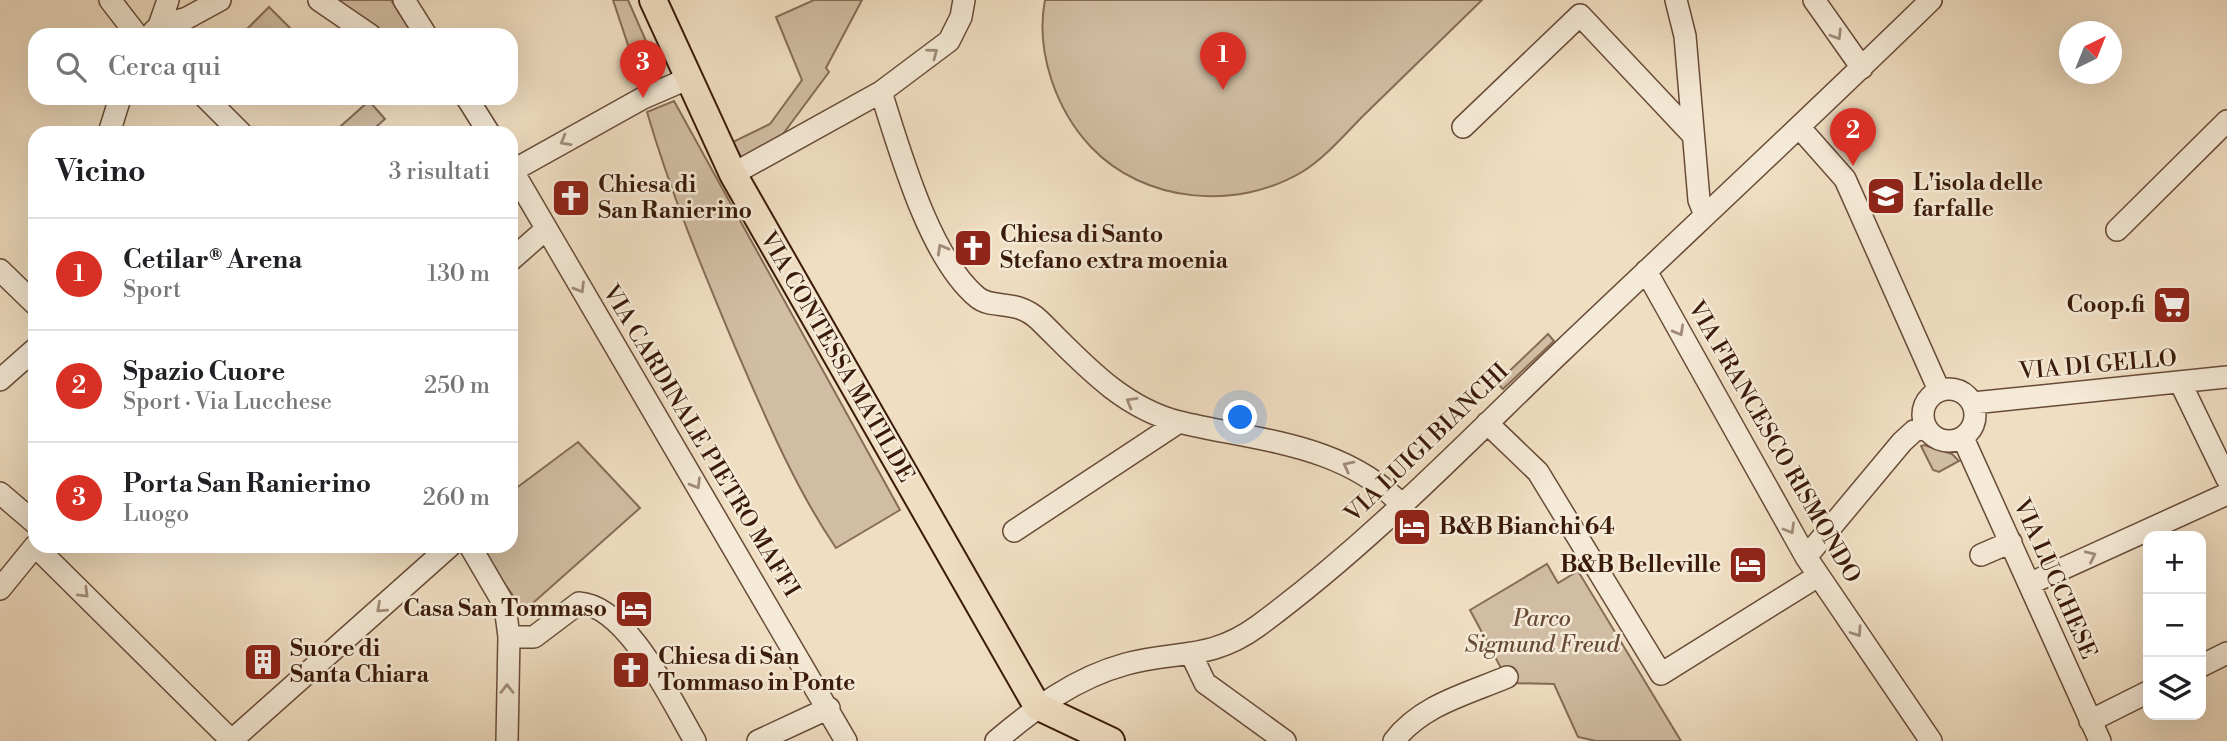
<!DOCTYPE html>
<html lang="it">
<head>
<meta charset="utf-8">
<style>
  :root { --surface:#fff; --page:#f6f6f6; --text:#202124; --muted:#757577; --line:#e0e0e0; --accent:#d93025 }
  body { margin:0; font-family:"Libre Bodoni",serif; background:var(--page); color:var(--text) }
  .controls { position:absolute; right:21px; bottom:21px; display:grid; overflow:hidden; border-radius:14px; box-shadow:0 7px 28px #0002 }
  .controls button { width:63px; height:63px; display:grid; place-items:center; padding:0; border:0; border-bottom:2px solid var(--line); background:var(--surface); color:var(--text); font:35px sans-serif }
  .compass { position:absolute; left:2059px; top:21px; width:63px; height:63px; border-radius:50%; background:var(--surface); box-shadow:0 7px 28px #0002; rotate:43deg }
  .you { position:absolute; left:1241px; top:418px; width:24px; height:24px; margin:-18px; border:5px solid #fff; border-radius:50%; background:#1a73e8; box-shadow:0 0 0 10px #1a73e833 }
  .badge { display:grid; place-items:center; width:46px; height:46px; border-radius:50%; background:var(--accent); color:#fff; font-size:23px; font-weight:700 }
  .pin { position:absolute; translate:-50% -58px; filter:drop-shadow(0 2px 4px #0008) }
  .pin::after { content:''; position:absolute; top:37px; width:24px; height:21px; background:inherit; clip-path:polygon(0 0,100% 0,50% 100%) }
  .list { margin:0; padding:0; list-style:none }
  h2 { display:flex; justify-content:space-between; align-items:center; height:91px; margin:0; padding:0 28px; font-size:30px }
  h2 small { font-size:23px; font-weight:400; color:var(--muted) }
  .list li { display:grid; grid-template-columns:46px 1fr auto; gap:21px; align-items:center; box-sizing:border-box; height:112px; padding:0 28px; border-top:2px solid var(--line) }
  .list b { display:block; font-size:26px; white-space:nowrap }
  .list p { margin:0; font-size:23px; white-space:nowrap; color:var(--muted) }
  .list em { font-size:23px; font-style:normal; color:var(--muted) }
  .icon { flex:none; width:38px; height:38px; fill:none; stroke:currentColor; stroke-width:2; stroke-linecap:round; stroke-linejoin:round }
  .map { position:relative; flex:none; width:2227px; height:741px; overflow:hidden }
  .search { position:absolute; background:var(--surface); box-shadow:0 7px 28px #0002; left:28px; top:28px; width:490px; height:77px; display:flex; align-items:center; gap:18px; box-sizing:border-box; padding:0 24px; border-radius:21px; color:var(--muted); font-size:26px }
  .panel { position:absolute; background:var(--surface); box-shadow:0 7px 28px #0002; left:28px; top:126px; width:490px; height:427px; border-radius:21px }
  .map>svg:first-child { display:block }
  .green { fill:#d1bda3; stroke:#866c56; stroke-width:2 }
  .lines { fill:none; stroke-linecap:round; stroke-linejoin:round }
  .minor-casing { stroke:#684b37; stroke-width:24 }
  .major-casing { stroke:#3a1a09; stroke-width:30 }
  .minor { stroke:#f5ead7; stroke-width:21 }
  .major { stroke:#f0dec2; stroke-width:26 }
  .oneway { stroke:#a18c7a }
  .labels { text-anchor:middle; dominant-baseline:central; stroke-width:5; stroke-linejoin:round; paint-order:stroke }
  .poi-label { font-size:23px; font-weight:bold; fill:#3a1a09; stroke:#f5ead7; text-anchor:start }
  .street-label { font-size:23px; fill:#3a1a09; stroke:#f5ead7 }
  .park-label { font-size:23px; font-style:italic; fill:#674b37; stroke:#f5ead7 }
</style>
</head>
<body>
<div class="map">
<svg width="2227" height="741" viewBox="0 0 2227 741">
  <rect width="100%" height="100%" fill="#f0dec2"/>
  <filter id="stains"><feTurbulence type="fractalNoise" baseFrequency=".00286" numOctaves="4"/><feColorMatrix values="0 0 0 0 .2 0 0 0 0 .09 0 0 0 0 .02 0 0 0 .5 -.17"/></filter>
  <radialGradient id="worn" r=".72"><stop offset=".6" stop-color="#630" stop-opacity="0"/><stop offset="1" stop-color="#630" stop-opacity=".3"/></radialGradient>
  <path class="green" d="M328,0H391L414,35H380Z
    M613,0H628L660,73L640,81Z
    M814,0H862L826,68L829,72L777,142L743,161L733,142L770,124L802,80L776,17Z
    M1045,0H1482C1443,38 1403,77 1364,115C1345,134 1325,158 1302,172C1236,211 1144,203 1091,147C1056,110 1035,51 1045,0Z
    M269,7L297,35H241Z
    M369,101L385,119L369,133H333Z
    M674,101L900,510L836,548C794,486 765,416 735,347C702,268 671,194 647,112Z
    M1548,334L1554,341L1503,389L1497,383Z
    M578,442L640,508L524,611L478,546H511V492Z
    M1924,445L1952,454L1959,461L1939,472L1933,470L1921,446Z
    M1547,564L1558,583L1578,571L1681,741H1596L1578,737L1554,684L1509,683L1470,610Z"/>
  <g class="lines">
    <g class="minor-casing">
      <path id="minor" d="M110,0L137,35
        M319,0L370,35
        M404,0L426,35
        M1676,0L1685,36L1699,200L1705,215
        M1814,0L1862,68
        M159,26L187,18L220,0
        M153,32L159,26L168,0
        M881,92C900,151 929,257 977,297C992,310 1016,298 1039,320C1081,361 1120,407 1179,422C1258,441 1343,443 1403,506
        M206,98L241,133
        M467,98L489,133
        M1463,127L1580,15L1691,133
        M1799,127L1845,179L1939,390
        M109,133L120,98
        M511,168L846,741
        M512,171L643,98L687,79
        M733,174L881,92L949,41L961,17L964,0
        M2117,230L2227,121
        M511,260L545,230
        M0,270L35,304
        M1646,271L1806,557L1931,741
        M0,380L35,349
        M2181,384L2227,479
        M1923 415a26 26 0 1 1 52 0a26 26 0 1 1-52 0Z
        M1973,403L2227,377
        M1487,423L1538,472L1661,674L1818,576
        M1963,438L2100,741
        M0,493L35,523
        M1014,531L1179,422
        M35,546L231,740
        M470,546L505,606L509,637L507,741
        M1981,555L2011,542
        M1806,557L1902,442L1914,431L1926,427
        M2029,584L2227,494
        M0,589L35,546
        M509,637H534L579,603C628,606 672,702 695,741
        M1192,656L1205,683L1285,741
        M2201,666L2227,653
        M2090,721L2148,692
        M231,741L450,546
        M758,741L829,708
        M996,741C1035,708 1075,678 1126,664C1177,650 1210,661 1258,626C1368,545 1462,447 1560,353C1684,235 1809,119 1931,0
        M1394,741C1421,705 1467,694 1507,677"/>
    </g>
    <g class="major-casing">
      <path id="major" d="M653,0L733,174L1037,706L1111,741"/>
    </g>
    <use href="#minor" class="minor"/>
    <use href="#major" class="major"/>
  </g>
  <defs><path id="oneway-chevron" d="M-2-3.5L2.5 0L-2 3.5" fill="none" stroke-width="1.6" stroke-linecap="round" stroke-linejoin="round" transform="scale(1.75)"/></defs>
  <g class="oneway">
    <use href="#oneway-chevron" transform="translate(1837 35) rotate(58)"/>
    <use href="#oneway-chevron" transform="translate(933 53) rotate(-37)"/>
    <use href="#oneway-chevron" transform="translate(565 141) rotate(150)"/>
    <use href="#oneway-chevron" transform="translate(942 249) rotate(-119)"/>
    <use href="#oneway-chevron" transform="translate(580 288) rotate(59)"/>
    <use href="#oneway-chevron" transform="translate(1679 331) rotate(61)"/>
    <use href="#oneway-chevron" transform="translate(1131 402) rotate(-150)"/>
    <use href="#oneway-chevron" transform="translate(1348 466) rotate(-153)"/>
    <use href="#oneway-chevron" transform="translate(696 484) rotate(59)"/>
    <use href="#oneway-chevron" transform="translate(1790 529) rotate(60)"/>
    <use href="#oneway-chevron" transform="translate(2091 556) rotate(-25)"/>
    <use href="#oneway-chevron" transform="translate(84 593) rotate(44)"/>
    <use href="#oneway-chevron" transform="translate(381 608) rotate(138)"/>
    <use href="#oneway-chevron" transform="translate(1857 632) rotate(56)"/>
    <use href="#oneway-chevron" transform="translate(507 689) rotate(-90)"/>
  </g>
  <defs>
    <g id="school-square" transform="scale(2.0125)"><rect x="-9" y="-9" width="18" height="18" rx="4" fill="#8f2418" stroke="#f5ead7"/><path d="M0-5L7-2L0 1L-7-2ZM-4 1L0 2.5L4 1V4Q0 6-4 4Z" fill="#fff"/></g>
    <g id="church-square" transform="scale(2.0125)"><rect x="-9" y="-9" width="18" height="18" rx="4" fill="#8f2418" stroke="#f5ead7"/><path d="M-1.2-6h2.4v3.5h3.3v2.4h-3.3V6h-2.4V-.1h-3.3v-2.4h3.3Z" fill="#fff"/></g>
    <g id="supermarket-square" transform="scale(2.0125)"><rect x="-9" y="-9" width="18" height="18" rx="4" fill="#8f2418" stroke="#f5ead7"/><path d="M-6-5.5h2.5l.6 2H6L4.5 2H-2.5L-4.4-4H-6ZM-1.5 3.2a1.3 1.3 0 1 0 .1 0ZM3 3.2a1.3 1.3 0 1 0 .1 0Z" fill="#fff"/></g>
    <g id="hotel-square" transform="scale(2.0125)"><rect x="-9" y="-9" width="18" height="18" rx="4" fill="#8f2418" stroke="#f5ead7"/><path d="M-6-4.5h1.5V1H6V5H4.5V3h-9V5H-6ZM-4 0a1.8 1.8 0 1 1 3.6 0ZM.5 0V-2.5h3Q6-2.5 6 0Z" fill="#fff"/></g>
    <g id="building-square" transform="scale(2.0125)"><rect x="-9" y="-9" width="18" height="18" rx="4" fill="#8f2418" stroke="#f5ead7"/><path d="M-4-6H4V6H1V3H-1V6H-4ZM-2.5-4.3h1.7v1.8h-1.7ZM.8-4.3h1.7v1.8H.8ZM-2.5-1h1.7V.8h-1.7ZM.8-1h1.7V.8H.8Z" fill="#fff"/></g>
  </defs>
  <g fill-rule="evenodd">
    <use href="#school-square" x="1886" y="196"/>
    <use href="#church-square" x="571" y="198"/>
    <use href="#church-square" x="973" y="248"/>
    <use href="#supermarket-square" x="2172" y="305"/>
    <use href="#hotel-square" x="1412" y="527"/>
    <use href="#hotel-square" x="1748" y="565"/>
    <use href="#hotel-square" x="634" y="609"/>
    <use href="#building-square" x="263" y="662"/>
    <use href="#church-square" x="631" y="670"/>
  </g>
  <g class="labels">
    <g class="poi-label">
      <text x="1913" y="183">L'isola delle<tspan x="1913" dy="26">farfalle</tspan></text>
      <text x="598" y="185">Chiesa di<tspan x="598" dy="26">San Ranierino</tspan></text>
      <text x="1000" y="235">Chiesa di Santo<tspan x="1000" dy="26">Stefano extra moenia</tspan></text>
      <text x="2145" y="305" text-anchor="end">Coop.fi</text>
      <text x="1439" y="527">B&amp;B Bianchi 64</text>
      <text x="1721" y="565" text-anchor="end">B&amp;B Belleville</text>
      <text x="607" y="609" text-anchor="end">Casa San Tommaso</text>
      <text x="290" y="649">Suore di<tspan x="290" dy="26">Santa Chiara</tspan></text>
      <text x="658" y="657">Chiesa di San<tspan x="658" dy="26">Tommaso in Ponte</tspan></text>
    </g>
    <g class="street-label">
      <text transform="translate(837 357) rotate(60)">VIA CONTESSA MATILDE</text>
      <text transform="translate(2098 365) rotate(-5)">VIA DI GELLO</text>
      <text transform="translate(701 441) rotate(59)">VIA CARDINALE PIETRO MAFFI</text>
      <text transform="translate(1774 442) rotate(60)">VIA FRANCESCO RISMONDO</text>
      <text transform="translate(1427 443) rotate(-44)">VIA LUIGI BIANCHI</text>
      <text transform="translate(2055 579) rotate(66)">VIA LUCCHESE</text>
    </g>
    <g class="park-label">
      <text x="1542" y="619">Parco<tspan x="1542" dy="26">Sigmund Freud</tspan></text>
    </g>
  </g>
  <rect width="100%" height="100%" filter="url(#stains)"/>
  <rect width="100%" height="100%" fill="url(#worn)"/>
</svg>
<div class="controls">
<button>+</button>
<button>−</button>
<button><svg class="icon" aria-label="layers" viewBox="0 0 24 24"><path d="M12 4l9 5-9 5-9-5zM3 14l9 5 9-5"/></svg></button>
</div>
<svg class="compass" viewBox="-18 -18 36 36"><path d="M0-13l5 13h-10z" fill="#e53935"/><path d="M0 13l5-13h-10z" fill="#757577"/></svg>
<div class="you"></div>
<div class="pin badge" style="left:1223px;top:90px">1</div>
<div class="pin badge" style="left:1853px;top:166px">2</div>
<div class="pin badge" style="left:643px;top:98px">3</div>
<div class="search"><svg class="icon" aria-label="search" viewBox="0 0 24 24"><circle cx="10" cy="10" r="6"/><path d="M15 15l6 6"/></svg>Cerca qui</div>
<section class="panel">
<h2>Vicino<small>3 risultati</small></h2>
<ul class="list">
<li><span class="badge">1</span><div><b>Cetilar® Arena</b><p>Sport</p></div><em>130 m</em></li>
<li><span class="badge">2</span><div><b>Spazio Cuore</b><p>Sport · Via Lucchese</p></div><em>250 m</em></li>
<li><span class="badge">3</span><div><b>Porta San Ranierino</b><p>Luogo</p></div><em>260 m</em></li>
</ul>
</section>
</div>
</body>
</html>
